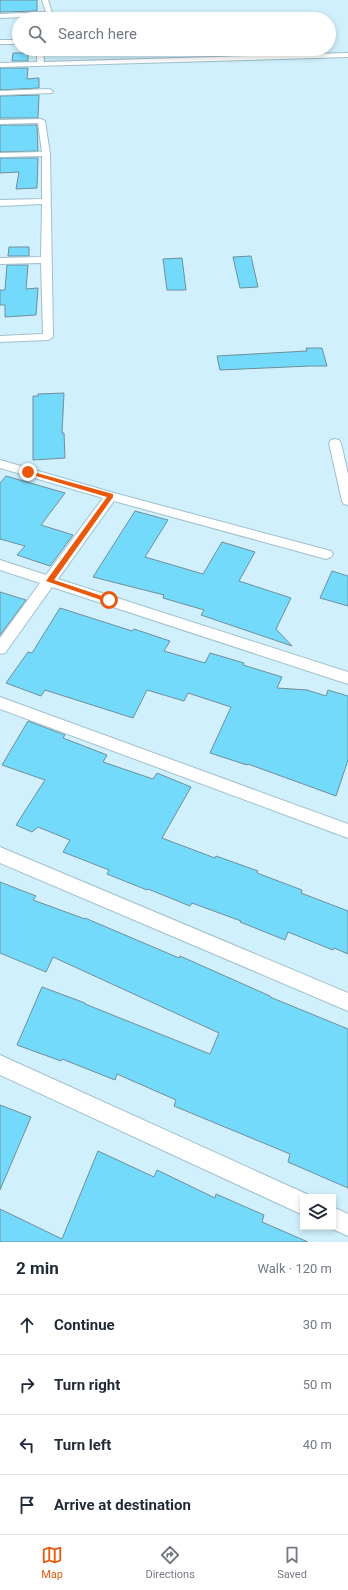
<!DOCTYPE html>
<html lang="en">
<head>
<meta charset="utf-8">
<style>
  :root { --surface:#fff; --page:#f2f2f3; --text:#1f2937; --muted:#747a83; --line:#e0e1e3; --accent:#ea580c }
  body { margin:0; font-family:Roboto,sans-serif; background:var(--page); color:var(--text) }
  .controls { position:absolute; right:12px; bottom:12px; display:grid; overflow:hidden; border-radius:0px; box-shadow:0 2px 6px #0003 }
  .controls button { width:36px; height:36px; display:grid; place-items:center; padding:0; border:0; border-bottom:1px solid var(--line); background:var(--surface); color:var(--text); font:20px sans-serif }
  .stop { position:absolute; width:12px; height:12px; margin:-9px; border:3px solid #ea580c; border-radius:50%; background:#fff }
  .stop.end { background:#ea580c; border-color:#fff; box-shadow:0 1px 4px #0008 }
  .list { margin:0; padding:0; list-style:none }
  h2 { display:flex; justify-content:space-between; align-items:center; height:52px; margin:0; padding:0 16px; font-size:17px }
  h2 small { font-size:13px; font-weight:400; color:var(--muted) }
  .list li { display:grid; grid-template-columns:26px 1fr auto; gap:12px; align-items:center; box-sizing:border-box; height:60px; padding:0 16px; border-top:1px solid var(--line) }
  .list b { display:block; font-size:15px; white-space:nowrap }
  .list em { font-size:13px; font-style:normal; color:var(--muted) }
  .icon { flex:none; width:22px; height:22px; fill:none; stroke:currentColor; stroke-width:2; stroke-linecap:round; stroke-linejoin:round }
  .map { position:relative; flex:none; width:348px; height:1242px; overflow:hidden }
  .search { position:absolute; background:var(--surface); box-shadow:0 2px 6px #0003; left:12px; right:12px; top:12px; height:44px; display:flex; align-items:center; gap:10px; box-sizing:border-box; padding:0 14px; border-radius:22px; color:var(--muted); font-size:15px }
  .sheet { height:292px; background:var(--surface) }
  nav { display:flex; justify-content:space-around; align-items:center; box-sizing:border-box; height:56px; border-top:1px solid var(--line); background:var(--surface); font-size:11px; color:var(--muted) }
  nav a { display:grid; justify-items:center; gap:2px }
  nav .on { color:var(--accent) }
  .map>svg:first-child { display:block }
  .building { fill:#74dafc; stroke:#708e99 }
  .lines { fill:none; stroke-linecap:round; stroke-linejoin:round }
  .minor-casing { stroke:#a0c0cb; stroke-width:2 }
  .minor { fill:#fff; fill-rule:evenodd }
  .route { fill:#ea580c }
</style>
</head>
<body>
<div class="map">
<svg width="348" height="1242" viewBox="0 0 348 1242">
  <rect width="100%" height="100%" fill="#cff0fc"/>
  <path class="building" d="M0,0H37V11L0,12Z
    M13,53H28V61H12Z
    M0,68H28L27,79L39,78V88L0,90Z
    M39,95L38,118H0V96Z
    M0,125H37L38,151L0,152Z
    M0,158H38L37,188L16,189L19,172L0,173Z
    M9,247H29V256H8Z
    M251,256L258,287L240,288L233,257Z
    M182,258L186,290H167L163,259Z
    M7,265H28L26,289L38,288L36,315L5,317V305H0V290H5Z
    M306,348H322L327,366H310L220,370L217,356L307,351Z
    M64,393L62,433H64L65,458L33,460V396H38V394Z
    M6,476L65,493L41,525L73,535L50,566L17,555L25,546L0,539V483Z
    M135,511L168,520L145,557L203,574L222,542L255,552L239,581L291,598L276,629L292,646L201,615L204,610L163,598L164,595L93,577Z
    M332,571L348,576V606L320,598Z
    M0,592L26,600L0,635Z
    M60,608L132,631L134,629L170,641L164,651L205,663L210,653L244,663L243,665L282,677L277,688L307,690L326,696L328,690L348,696V760L336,796L248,764L247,765L210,753L231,707L188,693L184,701L147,690L133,718L45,690L41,696L6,683L28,652L32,653Z
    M28,721L65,735L63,738L107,755L103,762L153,779L157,773L191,787L162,838L215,858L216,856L258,871L257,873L302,890L301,893L348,911V954L334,948L333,950L288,932L285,940L240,922L241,921L192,903L190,906L148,889L147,890L107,874L109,870L63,852L70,840L38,827L32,832L16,825L45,780L2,765Z
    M0,882L36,896L33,900L85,919V918L179,958L180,956L270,996V997L348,1029V1188L288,1162L290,1154L174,1106L176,1100L117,1074L115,1080L62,1059L61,1061L17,1045L42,987L85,1003V1004L210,1054L219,1033L53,957L46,972L0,953Z
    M0,1105L31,1117L0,1190Z
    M98,1151L154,1177L157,1170L215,1198L216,1194L264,1215L262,1222L308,1242H0V1209L62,1239Z"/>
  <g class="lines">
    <g class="minor-casing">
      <path id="minor" d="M42,0H48L54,19H48L47,16L0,18V14L46,12Z
        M250,14L263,18L256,19L248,17L66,19L69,17Z
        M0,40H19V44H0Z
        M37,49H43L44,62L348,53V57L0,67V63L37,62Z
        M49,89L53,91L52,93L0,95V91Z
        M41,119L45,121L50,154L53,337L48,340L0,342V336L43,334L41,263L0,264V258L41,257L42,204L0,206V200L42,199V156L0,157V153L42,152L38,123L0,124V120Z
        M335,439L339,440L341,443L348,474V505L344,504L342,501L329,443L331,440Z
        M0,460L114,493L331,551L333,554L331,557L326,559L114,501L58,579L348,672V684L52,587L5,653L0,654V638L40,583L0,570V560L46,575L103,498L0,468Z
        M0,697L348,824V838L0,709Z
        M0,847L348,993V1011L0,863Z
        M0,1055L311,1196L303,1197V1215L0,1075Z
        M333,1207L348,1214V1236L328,1227H333Z"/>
    </g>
    <use href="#minor" class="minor"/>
  </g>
  <path class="route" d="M26,470L113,494V497L54,580L111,599V602H107L46,581L107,497L26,473Z"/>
</svg>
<div class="controls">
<button><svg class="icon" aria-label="layers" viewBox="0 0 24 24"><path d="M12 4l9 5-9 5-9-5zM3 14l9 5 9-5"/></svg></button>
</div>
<div class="stop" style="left:109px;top:600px"></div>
<div class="stop end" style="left:28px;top:472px"></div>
<div class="search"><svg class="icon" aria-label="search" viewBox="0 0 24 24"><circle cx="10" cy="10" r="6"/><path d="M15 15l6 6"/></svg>Search here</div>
</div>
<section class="sheet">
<h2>2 min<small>Walk · 120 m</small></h2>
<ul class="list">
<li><svg class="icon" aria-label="ahead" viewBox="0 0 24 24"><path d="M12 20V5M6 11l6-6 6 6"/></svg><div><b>Continue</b></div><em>30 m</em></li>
<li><svg class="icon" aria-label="right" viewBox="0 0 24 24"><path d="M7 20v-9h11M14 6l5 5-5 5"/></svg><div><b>Turn right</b></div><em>50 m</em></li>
<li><svg class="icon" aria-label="left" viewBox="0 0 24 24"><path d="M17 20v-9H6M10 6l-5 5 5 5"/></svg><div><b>Turn left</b></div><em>40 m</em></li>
<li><svg class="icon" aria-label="arrive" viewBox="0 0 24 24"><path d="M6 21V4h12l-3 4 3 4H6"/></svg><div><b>Arrive at destination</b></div></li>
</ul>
</section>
<nav>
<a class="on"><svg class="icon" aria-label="map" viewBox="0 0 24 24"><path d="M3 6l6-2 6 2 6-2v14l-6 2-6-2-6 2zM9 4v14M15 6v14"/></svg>Map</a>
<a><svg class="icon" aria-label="directions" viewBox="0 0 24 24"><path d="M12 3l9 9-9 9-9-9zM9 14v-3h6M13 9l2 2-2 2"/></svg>Directions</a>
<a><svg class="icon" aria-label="saved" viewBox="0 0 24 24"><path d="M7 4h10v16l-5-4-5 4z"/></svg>Saved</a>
</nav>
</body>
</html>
